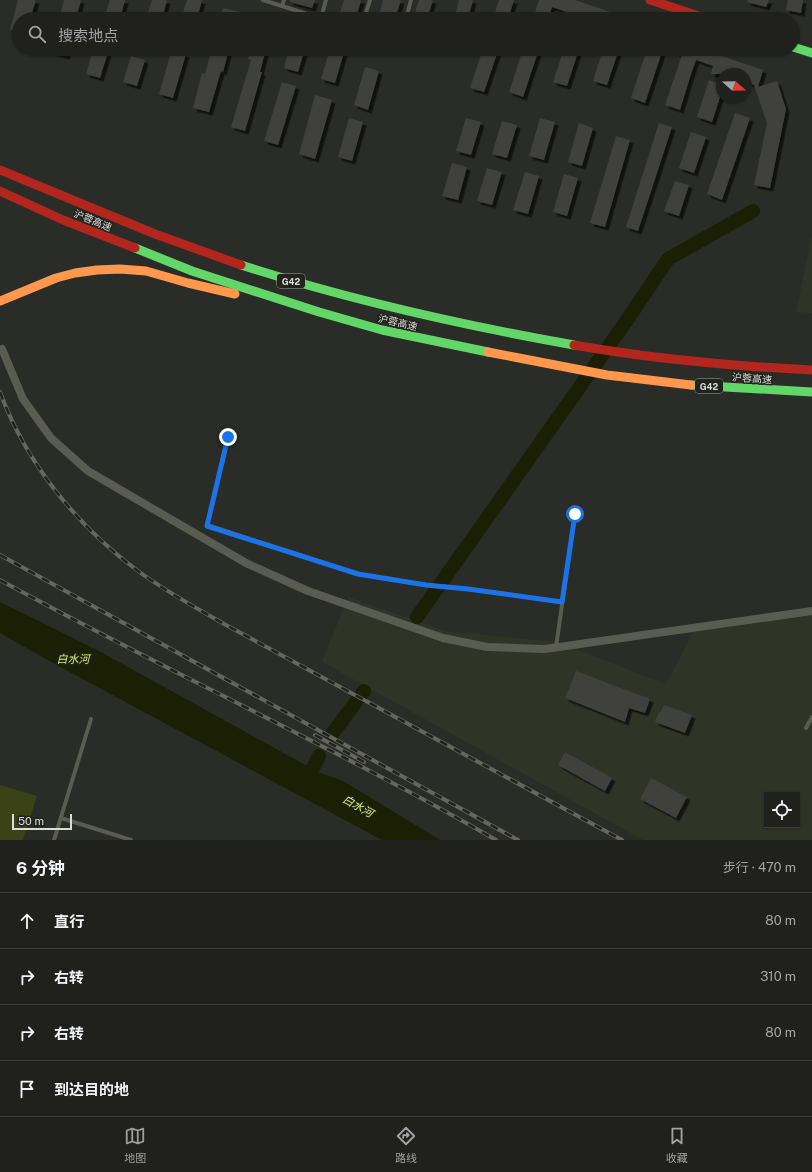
<!DOCTYPE html>
<html lang="zh">
<head>
<meta charset="utf-8">
<style>
  :root { --surface:#20211d; --page:#282926; --text:#f1f3f6; --muted:#a2a3a4; --line:#3d3e3b; --accent:#9c9e99 }
  body { margin:0; font-family:"Public Sans","Noto Sans SC",sans-serif; background:var(--page); color:var(--text) }
  .controls { position:absolute; right:12px; bottom:12px; display:grid; overflow:hidden; border-radius:0px; box-shadow:0 1px 3px #0004 }
  .controls button { width:36px; height:36px; display:grid; place-items:center; padding:0; border:0; border-bottom:1px solid var(--line); background:var(--surface); color:var(--text); font:20px sans-serif }
  .compass { position:absolute; left:716px; top:68px; width:36px; height:36px; border-radius:50%; background:var(--surface); box-shadow:0 1px 3px #0004; rotate:110deg }
  .scale { position:absolute; left:12px; bottom:10px; width:60px; box-sizing:border-box; padding-left:4px; border:2px solid #dadcd7; border-top:0; font-size:11px; line-height:14px; white-space:nowrap; color:#dadcd7; -webkit-text-stroke:3px #21231c; paint-order:stroke }
  .stop { position:absolute; width:12px; height:12px; margin:-9px; border:3px solid #1a73e8; border-radius:50%; background:#fff }
  .stop.end { background:#1a73e8; border-color:#fff; box-shadow:0 1px 4px #0008 }
  .list { margin:0; padding:0; list-style:none }
  h2 { display:flex; justify-content:space-between; align-items:center; height:52px; margin:0; padding:0 16px; font-size:17px }
  h2 small { font-size:13px; font-weight:400; color:var(--muted) }
  .list li { display:grid; grid-template-columns:26px 1fr auto; gap:12px; align-items:center; box-sizing:border-box; height:56px; padding:0 16px; border-top:1px solid var(--line) }
  .list b { display:block; font-size:15px; white-space:nowrap }
  .list em { font-size:13px; font-style:normal; color:var(--muted) }
  .icon { flex:none; width:22px; height:22px; fill:none; stroke:currentColor; stroke-width:2; stroke-linecap:round; stroke-linejoin:round }
  .map { position:relative; flex:none; width:812px; height:840px; overflow:hidden }
  .search { position:absolute; background:var(--surface); box-shadow:0 1px 3px #0004; left:12px; right:12px; top:12px; height:44px; display:flex; align-items:center; gap:10px; box-sizing:border-box; padding:0 14px; border-radius:22px; color:var(--muted); font-size:15px }
  .sheet { height:276px; background:var(--surface) }
  nav { display:flex; justify-content:space-around; align-items:center; box-sizing:border-box; height:56px; border-top:1px solid var(--line); background:var(--surface); font-size:11px; color:var(--muted) }
  nav a { display:grid; justify-items:center; gap:2px }
  nav .on { color:var(--accent) }
  .map>svg:first-child { display:block }
  .built { fill:#303427; fill-rule:evenodd }
  .green { fill:#3a4216 }
  .water { fill:#1b1f04 }
  .lines { fill:none; stroke-linecap:round; stroke-linejoin:round }
  .river { stroke:#1b1f04; stroke-width:14 }
  .building { fill:#3f403d; filter:url(#shadow) }
  .lane { stroke:#5a5c51; stroke-width:4 }
  .street { stroke:#5a5c51; stroke-width:8 }
  .fast { stroke:#63d668; stroke-width:9 }
  .slow { stroke:#ff974d; stroke-width:9 }
  .jam { stroke:#b3261e; stroke-width:9 }
  .rail-casing { stroke:#65675f; stroke-width:4 }
  .rail { stroke:#21231c; stroke-width:2.5; stroke-dasharray:8; stroke-linecap:butt }
  .route { stroke:#1a73e8; stroke-width:5 }
  .labels { text-anchor:middle; dominant-baseline:central; stroke-width:3; stroke-linejoin:round; paint-order:stroke }
  .shield { fill:#21231c; stroke:#a2a49f; stroke-width:1 }
  .shield-label { font-size:9px; font-weight:bold; fill:#dadcd7 }
  .street-label { font-size:10px; fill:#dadcd7; stroke:#21231c }
  .water-label { font-size:11px; font-style:italic; fill:#d6ef71; stroke:#21231c }
</style>
</head>
<body>
<div class="map">
<svg width="812" height="840" viewBox="0 0 812 840">
  <defs>
    <filter id="shadow"><feDropShadow dx="3.5" dy="3.5" stdDeviation="0" flood-color="#0009"/></filter>
  </defs>
  <rect width="100%" height="100%" fill="#2a2c27"/>
  <path class="built" d="M812,235V313L796,312Z
    M348,597L445,631L557,642L666,684L697,625L812,611V840H643L322,662ZM767,795H797V825H767Z"/>
  <path class="green" d="M0,785L37,796L23,840H0Z"/>
  <path class="water" d="M0,602L97,650L318,772L343,781L440,840H382L53,663L0,633Z"/>
  <g class="lines">
    <path class="river" d="M417,617L625,323L668,259L753,211
      M332,734L364,691
      M308,778L319,756"/>
  </g>
  <path class="building" d="M18,0H36L30,19H19V32L10,30Z
    M64,0H81L76,19H59Z
    M110,0H125L120,19L105,15Z
    M152,0H167L162,19H146Z
    M187,0H202L197,19H181Z
    M290,0H315L312,8L290,2Z
    M344,0H361L356,19H338Z
    M383,0H401L395,19H378Z
    M419,0H433L427,19H413Z
    M459,0H473L468,19H454Z
    M499,0H514L508,19H493Z
    M539,0H575L628,18V19H587L552,7L548,19H533Z
    M748,0H769L766,7L747,2Z
    M788,0H803L801,13L786,10Z
    M223,8L240,12L238,19H220Z
    M47,49H68L66,56L47,51Z
    M93,49H109L100,78L86,74Z
    M172,49L186,54L173,98L159,94Z
    M212,49H229L223,72L221,71L209,112L193,108L202,73L205,74Z
    M251,49H266L260,72H262L245,131L231,127L251,60L248,59Z
    M289,49H305L298,72L284,68Z
    M330,49H345L335,83L321,79Z
    M483,49H492L498,51L484,92L470,88Z
    M523,49H539L523,97L509,92Z
    M564,49H579L567,86L553,82Z
    M603,49H619L607,85L593,81Z
    M647,49H663L645,103L631,98Z
    M669,49H711L710,52L763,70L758,87L777,81L786,109L770,188L754,185L767,123L754,85L746,82V74H711L713,66L696,60L691,74H690H691L680,110L665,105L682,55L669,50Z
    M131,56L145,60L137,86L123,82Z
    M365,67L379,71L368,110L354,105Z
    M709,80L722,85V91L712,122L697,117Z
    M282,82L296,86L278,145L264,141Z
    M315,95L332,100L315,159L299,154Z
    M735,113L750,118L722,200L707,194Z
    M349,118L363,122L352,161L338,157Z
    M466,118L481,122L471,155L456,151Z
    M540,118L555,122L544,160L529,156Z
    M502,121L517,125L507,158L492,154Z
    M579,123L593,128L582,166L568,162Z
    M659,123L672,127L638,231L626,227Z
    M691,132L706,137L694,173L679,168Z
    M616,136L630,140L605,227L590,223Z
    M452,163L467,167L458,200L442,196Z
    M487,168L502,172L492,205L477,201Z
    M525,172L539,176L528,214L513,210Z
    M564,174L578,178L567,216L553,212Z
    M675,181L689,185L679,216L664,211Z
    M576,671L650,699L645,713L629,708L625,722L565,698Z
    M664,705L692,715L685,733L655,722L659,712L660,713Z
    M565,752L612,778L605,791L558,765Z
    M651,778L687,797L676,818L640,799Z"/>
  <g class="lines">
    <path class="lane" d="M263,0L323,19
      M282,6L284,0
      M321,18L326,0
      M364,19L370,0
      M406,19L411,0
      M228,437L207,525L358,574L426,585L468,589L562,602
      M556,647L575,514
      M806,728L812,717
      M61,818L131,840
      M54,840L91,719"/>
    <path class="street" d="M0,350L2,349L23,399L51,438L88,471L246,563L308,591L443,638L487,647L545,649L812,611"/>
    <path class="fast" d="M793,47L812,53
      M135,248L192,271L319,312L382,330L488,352
      M241,265C350,300 461,325 574,345
      M691,385L812,392"/>
    <path class="slow" d="M0,301L56,278L75,273L97,270L120,269L146,271L188,283L235,294
      M488,352L607,375L691,385"/>
    <path class="jam" d="M650,0L708,19
      M0,170L155,234L241,265
      M0,191L63,220L135,248
      M574,345C653,359 732,366 812,370"/>
    <g class="rail-casing">
      <path id="rail" d="M0,392C26,463 77,526 138,571C165,591 196,608 226,625L622,840
        M0,555L518,840
        M0,580C164,670 334,747 496,840
        M315,735L364,762"/>
    </g>
    <use href="#rail" class="rail"/>
  </g>
  <g class="lines">
    <path class="route" d="M228,437L207,526L358,574L426,585L468,589L562,602L575,514"/>
  </g>
  <g class="labels">
    <g class="shield">
      <rect x="277" y="274" width="28" height="14" rx="3"/>
      <rect x="695" y="379" width="28" height="14" rx="3"/>
    </g>
    <g class="shield-label">
      <text x="291" y="281">G42</text>
      <text x="709" y="386">G42</text>
    </g>
    <g class="street-label">
      <text transform="translate(93 220) rotate(22)">沪蓉高速</text>
      <text transform="translate(398 322) rotate(13)">沪蓉高速</text>
      <text transform="translate(752 378) rotate(4)">沪蓉高速</text>
    </g>
    <g class="water-label">
      <text x="73" y="659">白水河</text>
      <text transform="translate(358 806) rotate(29)">白水河</text>
    </g>
  </g>
</svg>
<div class="controls">
<button><svg class="icon" aria-label="locate" viewBox="0 0 24 24"><circle cx="12" cy="12" r="6"/><path d="M12 2v4M12 18v4M2 12h4M18 12h4"/></svg></button>
</div>
<svg class="compass" viewBox="-18 -18 36 36"><path d="M0-13l5 13h-10z" fill="#e53935"/><path d="M0 13l5-13h-10z" fill="#a2a3a4"/></svg>
<div class="scale">50 m</div>
<div class="stop" style="left:575px;top:514px"></div>
<div class="stop end" style="left:228px;top:437px"></div>
<div class="search"><svg class="icon" aria-label="search" viewBox="0 0 24 24"><circle cx="10" cy="10" r="6"/><path d="M15 15l6 6"/></svg>搜索地点</div>
</div>
<section class="sheet">
<h2>6 分钟<small>步行 · 470 m</small></h2>
<ul class="list">
<li><svg class="icon" aria-label="ahead" viewBox="0 0 24 24"><path d="M12 20V5M6 11l6-6 6 6"/></svg><div><b>直行</b></div><em>80 m</em></li>
<li><svg class="icon" aria-label="right" viewBox="0 0 24 24"><path d="M7 20v-9h11M14 6l5 5-5 5"/></svg><div><b>右转</b></div><em>310 m</em></li>
<li><svg class="icon" aria-label="right" viewBox="0 0 24 24"><path d="M7 20v-9h11M14 6l5 5-5 5"/></svg><div><b>右转</b></div><em>80 m</em></li>
<li><svg class="icon" aria-label="arrive" viewBox="0 0 24 24"><path d="M6 21V4h12l-3 4 3 4H6"/></svg><div><b>到达目的地</b></div></li>
</ul>
</section>
<nav>
<a class="on"><svg class="icon" aria-label="map" viewBox="0 0 24 24"><path d="M3 6l6-2 6 2 6-2v14l-6 2-6-2-6 2zM9 4v14M15 6v14"/></svg>地图</a>
<a><svg class="icon" aria-label="directions" viewBox="0 0 24 24"><path d="M12 3l9 9-9 9-9-9zM9 14v-3h6M13 9l2 2-2 2"/></svg>路线</a>
<a><svg class="icon" aria-label="saved" viewBox="0 0 24 24"><path d="M7 4h10v16l-5-4-5 4z"/></svg>收藏</a>
</nav>
</body>
</html>
